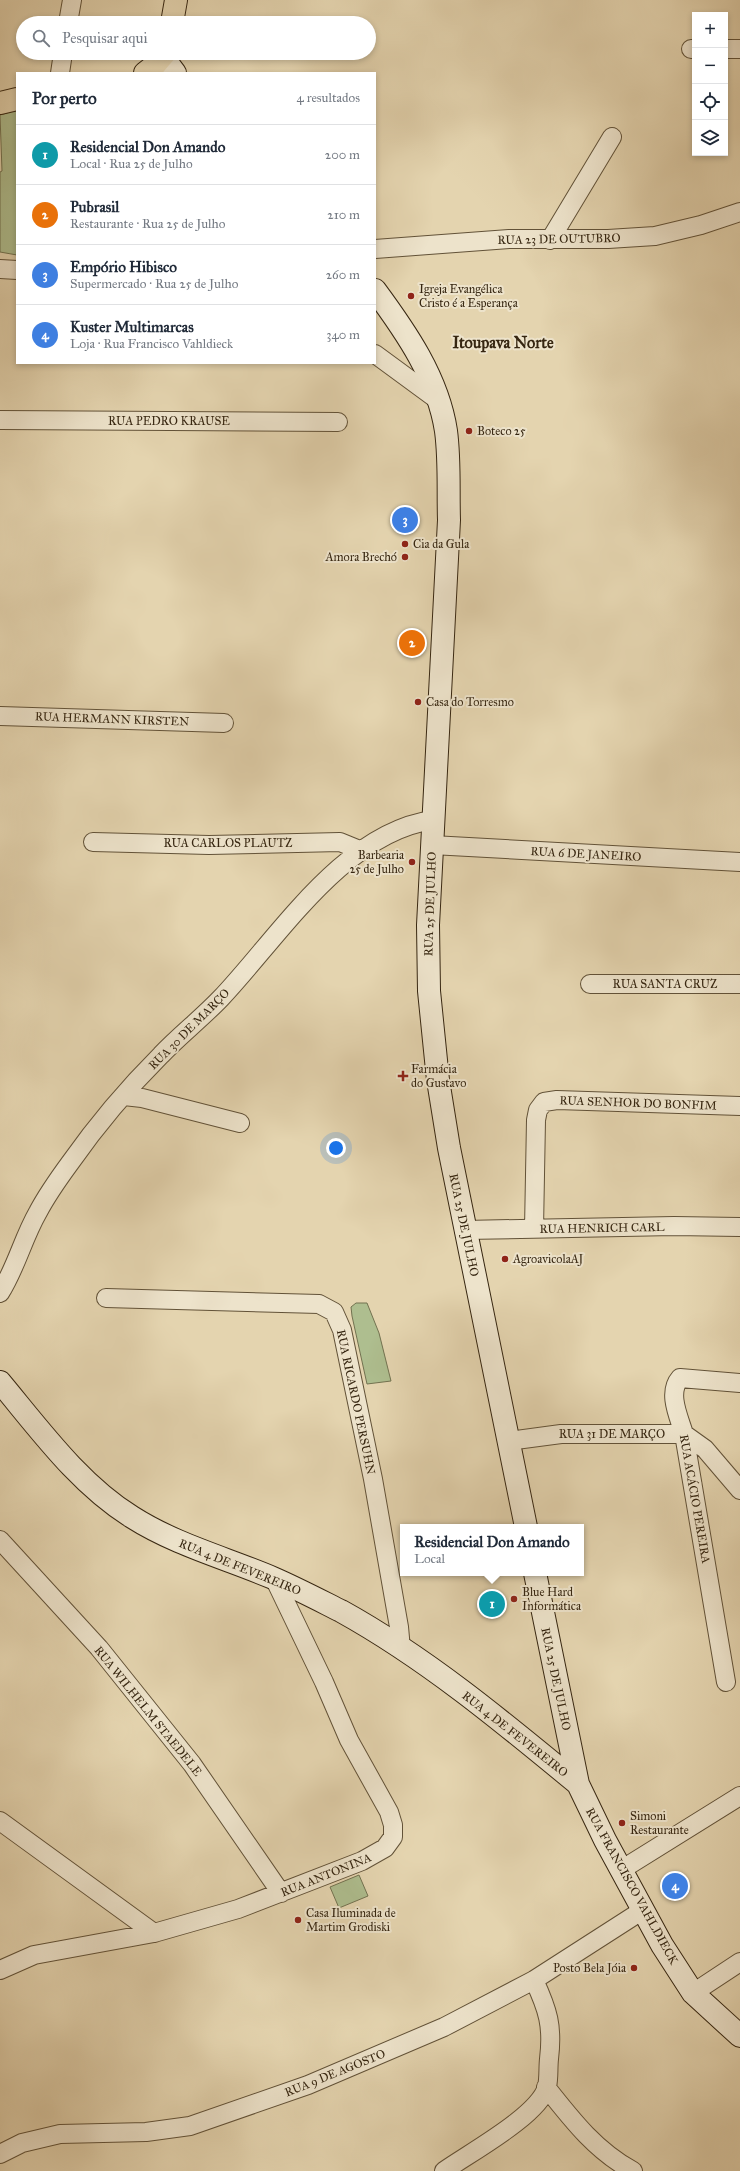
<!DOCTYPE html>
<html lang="pt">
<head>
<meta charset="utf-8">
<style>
  :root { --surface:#fff; --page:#f2f2f3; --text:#1f2937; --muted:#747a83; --line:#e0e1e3; --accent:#8f2418 }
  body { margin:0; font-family:"IM FELL Great Primer",serif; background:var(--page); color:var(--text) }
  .controls { position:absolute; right:12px; top:12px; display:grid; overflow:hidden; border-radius:0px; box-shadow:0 2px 6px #0003 }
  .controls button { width:36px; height:36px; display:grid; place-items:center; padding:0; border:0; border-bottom:1px solid var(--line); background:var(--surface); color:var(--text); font:20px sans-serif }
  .you { position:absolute; left:336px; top:1148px; width:14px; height:14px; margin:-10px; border:3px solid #fff; border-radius:50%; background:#1a73e8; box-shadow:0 0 0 6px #1a73e833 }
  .badge { display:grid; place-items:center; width:26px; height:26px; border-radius:50%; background:var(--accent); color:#fff; font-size:13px; font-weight:700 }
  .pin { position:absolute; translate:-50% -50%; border:2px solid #fff; box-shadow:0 1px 4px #0006 }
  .popup { position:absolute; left:400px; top:1524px; width:184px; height:52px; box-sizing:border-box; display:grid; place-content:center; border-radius:0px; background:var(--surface); filter:drop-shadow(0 1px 3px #0005); font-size:13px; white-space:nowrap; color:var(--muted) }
  .popup b { font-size:15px; color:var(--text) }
  .popup::after { content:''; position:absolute; left:50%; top:100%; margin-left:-8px; border:8px solid transparent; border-top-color:var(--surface) }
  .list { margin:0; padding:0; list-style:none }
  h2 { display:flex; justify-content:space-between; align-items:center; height:52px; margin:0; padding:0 16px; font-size:17px }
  h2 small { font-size:13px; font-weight:400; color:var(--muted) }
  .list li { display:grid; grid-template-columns:26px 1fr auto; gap:12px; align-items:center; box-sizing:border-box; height:60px; padding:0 16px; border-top:1px solid var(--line) }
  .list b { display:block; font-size:15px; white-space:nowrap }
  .list p { margin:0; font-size:13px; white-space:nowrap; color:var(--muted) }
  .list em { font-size:13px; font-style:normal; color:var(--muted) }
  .icon { flex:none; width:22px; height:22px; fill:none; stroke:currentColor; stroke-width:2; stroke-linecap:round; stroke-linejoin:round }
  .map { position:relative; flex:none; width:740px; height:2171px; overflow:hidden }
  .search { position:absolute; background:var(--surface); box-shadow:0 2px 6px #0003; left:16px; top:16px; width:360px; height:44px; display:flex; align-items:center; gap:10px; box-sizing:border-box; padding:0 14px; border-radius:22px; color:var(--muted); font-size:15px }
  .panel { position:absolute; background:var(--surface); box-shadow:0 2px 6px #0003; left:16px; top:72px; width:360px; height:292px; border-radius:0px }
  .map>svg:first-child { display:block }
  .green { fill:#aebe8f; stroke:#727250 }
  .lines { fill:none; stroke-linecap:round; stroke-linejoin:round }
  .street-casing { stroke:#625238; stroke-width:20 }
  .secondary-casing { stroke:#362611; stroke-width:24 }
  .primary-casing { stroke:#362611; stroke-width:24 }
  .street { stroke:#ede3cb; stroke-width:18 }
  .secondary { stroke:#ede3cb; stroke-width:22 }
  .primary { stroke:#e4d4af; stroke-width:22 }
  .poi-dot { fill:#8f2418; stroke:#ede3cb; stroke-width:1.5 }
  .labels { text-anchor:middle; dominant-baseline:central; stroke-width:4; stroke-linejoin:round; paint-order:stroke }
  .street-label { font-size:12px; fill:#362611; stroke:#ede3cb }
  .poi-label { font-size:12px; fill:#362611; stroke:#ede3cb; text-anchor:start }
  .district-label { font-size:16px; font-weight:bold; fill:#362611; stroke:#ede3cb }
</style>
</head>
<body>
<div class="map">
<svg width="740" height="2171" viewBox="0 0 740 2171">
  <rect width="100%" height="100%" fill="#e4d4af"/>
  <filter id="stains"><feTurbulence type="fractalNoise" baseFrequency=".005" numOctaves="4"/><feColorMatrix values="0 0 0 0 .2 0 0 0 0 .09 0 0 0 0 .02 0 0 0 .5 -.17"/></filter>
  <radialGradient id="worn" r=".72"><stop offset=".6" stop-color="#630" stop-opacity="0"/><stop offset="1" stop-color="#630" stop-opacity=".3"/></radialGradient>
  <path class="green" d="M17,110V255L0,252V172L2,171L0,115Z
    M356,1303H367L379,1333L391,1381L367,1384L352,1316L351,1307Z
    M359,1875L368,1896L339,1908L330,1887Z"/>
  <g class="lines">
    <g class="street-casing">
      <path id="street" d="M68,23L72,0
        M691,49H695
        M725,49H740
        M60,73L63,53
        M550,240L612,137
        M375,249L509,239H608L655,236L701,225L740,212
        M0,269L17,270
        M375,354L439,401
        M0,420L338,422
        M0,716L224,723
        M93,842L209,845L340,842L362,851
        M432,845L740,862
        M590,984H740
        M124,1096L142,1098L240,1123
        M534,1229L536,1120L538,1110L544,1102L557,1100L740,1106
        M464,1230L674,1226L740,1227
        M0,1293C16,1268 23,1238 38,1212C47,1195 59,1178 70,1163C96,1126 129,1087 161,1055C180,1035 202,1018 221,998C278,938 344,832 433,820
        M106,1298L319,1304L334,1312L342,1330L373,1479L399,1627L401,1649
        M508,1441L561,1434H684L705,1449L740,1490
        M0,1540L99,1648L192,1764L281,1893
        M726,1682L684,1434C679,1417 667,1393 680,1378L740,1383
        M0,1821L154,1933
        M621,1870L740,1796
        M0,1970L34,1955L154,1933L238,1909L362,1861L385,1848L393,1837V1825L389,1812L349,1740L324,1682L274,1578
        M693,1993L740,1962
        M546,2087C572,2120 596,2151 633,2171
        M0,2154L22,2143L60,2134L146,2132L190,2126L308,2085L444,2027L534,1980L643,1910
        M444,2171C471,2152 538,2116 547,2087C549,2078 548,2068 549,2059C553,2026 548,2010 534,1980"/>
    </g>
    <g class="secondary-casing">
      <path id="secondary" d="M166,53L169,65L175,73
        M375,290C406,332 438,378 446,431C450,461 448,491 449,520L428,925L429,991L438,1080L449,1148L526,1527
        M0,1382C40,1430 79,1484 132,1517C176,1545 226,1558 273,1578C296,1588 319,1600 341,1611C426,1658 503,1722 578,1784
        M535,1573L578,1784L605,1840L662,1945L693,1993L740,2036"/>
    </g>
    <g class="primary-casing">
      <path id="primary" d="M172,23L176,0
        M145,73L154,66L165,53
        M0,103L17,99"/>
    </g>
    <use href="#street" class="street"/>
    <use href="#secondary" class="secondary"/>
    <use href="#primary" class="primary"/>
  </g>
  <g class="poi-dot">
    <circle cx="411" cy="296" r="4"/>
    <circle cx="469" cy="431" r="4"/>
    <circle cx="405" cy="544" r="4"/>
    <circle cx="405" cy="557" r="4"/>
    <circle cx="418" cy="702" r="4"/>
    <circle cx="412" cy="862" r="4"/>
    <path d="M401 1070h4v4h4v4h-4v4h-4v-4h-4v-4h4z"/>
    <circle cx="505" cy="1259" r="4"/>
    <circle cx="514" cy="1599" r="4"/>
    <circle cx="622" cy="1823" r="4"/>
    <circle cx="298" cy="1920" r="4"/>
    <circle cx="634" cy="1968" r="4"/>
  </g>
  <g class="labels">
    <g class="street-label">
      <text transform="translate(559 239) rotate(-1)">RUA 23 DE OUTUBRO</text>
      <text x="169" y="421">RUA PEDRO KRAUSE</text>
      <text transform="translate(112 719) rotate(2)">RUA HERMANN KIRSTEN</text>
      <text x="228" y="843">RUA CARLOS PLAUTZ</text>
      <text transform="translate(586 854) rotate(3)">RUA 6 DE JANEIRO</text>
      <text transform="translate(430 904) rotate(-88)">RUA 25 DE JULHO</text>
      <text x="665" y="984">RUA SANTA CRUZ</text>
      <text transform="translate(189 1029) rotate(-45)">RUA 30 DE MARÇO</text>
      <text transform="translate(638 1103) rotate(2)">RUA SENHOR DO BONFIM</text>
      <text transform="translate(464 1225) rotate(78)">RUA 25 DE JULHO</text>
      <text transform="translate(602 1228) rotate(-1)">RUA HENRICH CARL</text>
      <text transform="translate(356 1402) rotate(78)">RUA RICARDO PERSUHN</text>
      <text x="612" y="1434">RUA 31 DE MARÇO</text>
      <text transform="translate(695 1499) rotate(80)">RUA ACÁCIO PEREIRA</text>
      <text transform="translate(240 1567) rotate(22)">RUA 4 DE FEVEREIRO</text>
      <text transform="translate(556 1679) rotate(78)">RUA 25 DE JULHO</text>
      <text transform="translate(148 1711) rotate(51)">RUA WILHELM STAEDELE</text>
      <text transform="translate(515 1734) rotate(38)">RUA 4 DE FEVEREIRO</text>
      <text transform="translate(326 1875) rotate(-22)">RUA ANTONINA</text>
      <text transform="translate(632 1886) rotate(61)">RUA FRANCISCO VAHLDIECK</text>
      <text transform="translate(335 2073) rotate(-22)">RUA 9 DE AGOSTO</text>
    </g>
    <g class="poi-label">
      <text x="419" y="289">Igreja Evangélica<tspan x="419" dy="14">Cristo é a Esperança</tspan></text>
      <text x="477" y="431">Boteco 25</text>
      <text x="413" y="544">Cia da Gula</text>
      <text x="397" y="557" text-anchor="end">Amora Brechó</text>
      <text x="426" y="702">Casa do Torresmo</text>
      <text x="404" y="855" text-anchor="end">Barbearia<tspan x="404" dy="14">25 de Julho</tspan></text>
      <text x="411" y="1069">Farmácia<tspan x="411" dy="14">do Gustavo</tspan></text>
      <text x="513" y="1259">AgroavicolaAJ</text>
      <text x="522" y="1592">Blue Hard<tspan x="522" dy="14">Informática</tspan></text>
      <text x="630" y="1816">Simoni<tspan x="630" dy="14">Restaurante</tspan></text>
      <text x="306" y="1913">Casa Iluminada de<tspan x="306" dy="14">Martim Grodiski</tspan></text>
      <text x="626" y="1968" text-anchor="end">Posto Bela Jóia</text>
    </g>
    <g class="district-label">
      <text x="503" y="342">Itoupava Norte</text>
    </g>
  </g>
  <rect width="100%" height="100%" filter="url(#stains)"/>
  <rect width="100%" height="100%" fill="url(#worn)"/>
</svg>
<div class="controls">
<button>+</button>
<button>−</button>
<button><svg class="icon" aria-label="locate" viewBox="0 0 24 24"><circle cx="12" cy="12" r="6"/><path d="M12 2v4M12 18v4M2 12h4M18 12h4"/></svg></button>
<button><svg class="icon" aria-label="layers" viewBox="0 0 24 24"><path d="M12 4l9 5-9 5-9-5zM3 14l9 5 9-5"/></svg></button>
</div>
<div class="you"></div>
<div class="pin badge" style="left:492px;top:1604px;background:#0f9aa8">1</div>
<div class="popup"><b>Residencial Don Amando</b>Local</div>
<div class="pin badge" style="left:412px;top:643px;background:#e8710a">2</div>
<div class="pin badge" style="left:405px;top:520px;background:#3f7fe0">3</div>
<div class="pin badge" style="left:675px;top:1886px;background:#3f7fe0">4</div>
<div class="search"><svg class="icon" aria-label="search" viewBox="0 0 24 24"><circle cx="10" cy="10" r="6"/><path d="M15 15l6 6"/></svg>Pesquisar aqui</div>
<section class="panel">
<h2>Por perto<small>4 resultados</small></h2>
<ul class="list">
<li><span class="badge" style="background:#0f9aa8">1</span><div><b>Residencial Don Amando</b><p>Local · Rua 25 de Julho</p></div><em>200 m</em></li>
<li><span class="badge" style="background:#e8710a">2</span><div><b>Pubrasil</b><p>Restaurante · Rua 25 de Julho</p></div><em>210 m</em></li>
<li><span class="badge" style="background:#3f7fe0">3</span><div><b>Empório Hibisco</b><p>Supermercado · Rua 25 de Julho</p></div><em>260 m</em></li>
<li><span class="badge" style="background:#3f7fe0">4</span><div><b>Kuster Multimarcas</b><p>Loja · Rua Francisco Vahldieck</p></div><em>340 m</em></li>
</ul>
</section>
</div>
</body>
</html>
